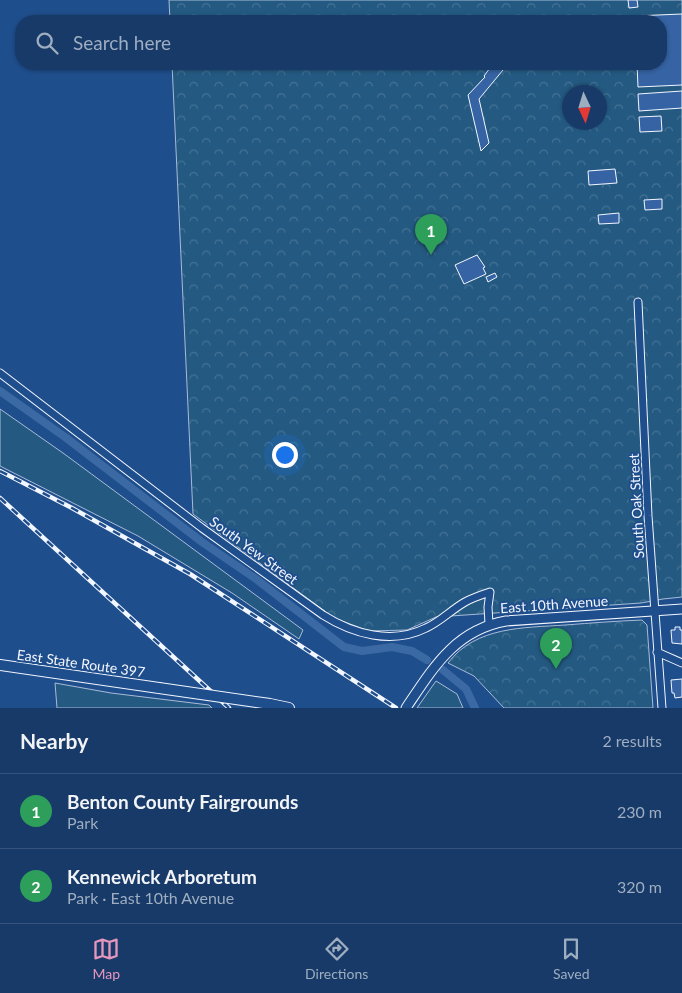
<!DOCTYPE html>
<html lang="en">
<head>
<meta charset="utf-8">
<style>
  :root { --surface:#173a69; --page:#20416f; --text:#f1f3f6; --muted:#9eadc0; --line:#36547d; --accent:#e797bd }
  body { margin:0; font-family:Lato,sans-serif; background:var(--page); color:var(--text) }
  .compass { position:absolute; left:562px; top:85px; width:45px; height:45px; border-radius:50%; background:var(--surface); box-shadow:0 1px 4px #0004; rotate:176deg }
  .you { position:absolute; left:284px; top:454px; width:18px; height:18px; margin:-12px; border:4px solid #fff; border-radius:50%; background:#1a73e8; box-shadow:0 0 0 8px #1a73e833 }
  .badge { display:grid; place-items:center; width:32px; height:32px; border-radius:50%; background:var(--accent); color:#fff; font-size:16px; font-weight:700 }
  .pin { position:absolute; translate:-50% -41px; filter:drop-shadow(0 1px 2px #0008) }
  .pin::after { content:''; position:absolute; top:26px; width:18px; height:15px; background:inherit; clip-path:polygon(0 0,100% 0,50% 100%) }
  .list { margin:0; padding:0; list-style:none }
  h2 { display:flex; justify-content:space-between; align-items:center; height:65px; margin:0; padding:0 20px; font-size:21px }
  h2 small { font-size:16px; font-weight:400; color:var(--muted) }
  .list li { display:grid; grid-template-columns:32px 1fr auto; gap:15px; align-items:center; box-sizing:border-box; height:75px; padding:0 20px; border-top:1px solid var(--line) }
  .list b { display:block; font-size:19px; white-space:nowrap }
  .list p { margin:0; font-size:16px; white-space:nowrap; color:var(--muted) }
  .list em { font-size:16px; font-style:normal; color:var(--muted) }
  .icon { flex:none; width:28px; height:28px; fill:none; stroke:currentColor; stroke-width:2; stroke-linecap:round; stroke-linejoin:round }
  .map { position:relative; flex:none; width:682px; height:708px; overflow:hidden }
  .search { position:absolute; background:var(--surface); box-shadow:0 1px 4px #0004; left:15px; right:15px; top:15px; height:55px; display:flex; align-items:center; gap:12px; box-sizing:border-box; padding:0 18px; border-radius:20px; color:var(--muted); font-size:19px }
  .sheet { height:215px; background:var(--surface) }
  nav { display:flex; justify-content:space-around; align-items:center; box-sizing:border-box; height:70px; border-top:1px solid var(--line); background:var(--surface); font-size:14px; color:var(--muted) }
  nav a { display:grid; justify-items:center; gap:2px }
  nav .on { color:var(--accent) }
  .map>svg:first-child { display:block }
  .green { fill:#245a82; stroke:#a8bbd7 }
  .park { fill:url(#park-crowns); stroke:#a8bbd7; fill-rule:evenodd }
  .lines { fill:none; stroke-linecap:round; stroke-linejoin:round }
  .canal { stroke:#3b69a3; stroke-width:8 }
  .building { fill:#3563a3; stroke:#f2f6ff }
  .minor-casing { stroke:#f2f6ff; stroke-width:9 }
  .tertiary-casing { stroke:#f2f6ff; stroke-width:11 }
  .primary-casing { stroke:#f2f6ff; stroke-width:12 }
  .minor { stroke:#1f4e8c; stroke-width:7 }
  .tertiary { stroke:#1f4e8c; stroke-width:9 }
  .primary { stroke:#1f4e8c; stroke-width:10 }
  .rail-casing { stroke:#f2f6ff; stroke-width:4.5 }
  .rail { stroke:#1f4e8c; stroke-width:2.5; stroke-dasharray:8; stroke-linecap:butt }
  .primary-bridge-casing { stroke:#f2f6ff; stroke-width:12; stroke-linecap:butt }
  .primary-bridge { stroke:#1f4e8c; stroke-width:10 }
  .labels { text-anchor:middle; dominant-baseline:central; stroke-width:4; stroke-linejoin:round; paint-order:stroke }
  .street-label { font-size:14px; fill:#f2f6ff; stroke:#1f4e8c }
</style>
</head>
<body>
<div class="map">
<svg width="682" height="708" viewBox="0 0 682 708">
  <defs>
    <pattern id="park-crowns" width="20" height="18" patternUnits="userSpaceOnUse" patternTransform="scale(1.25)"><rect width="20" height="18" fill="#245a82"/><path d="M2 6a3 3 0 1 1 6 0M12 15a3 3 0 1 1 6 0" fill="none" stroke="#447295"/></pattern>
  </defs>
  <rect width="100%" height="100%" fill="#1f4e8c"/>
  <path class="green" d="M0,409L63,453L303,630L299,639L232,593L138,536L0,466Z
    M436,681L457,694L463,708H417Z
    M55,683L111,693L209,705L212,708H57Z"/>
  <path class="park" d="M169,0H682V597L663,599L641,603L436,617L407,630L369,631L334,618L193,514L172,64H661V21H170ZM570,92H600V122H570Z
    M642,620L647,625L653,708H504L474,676L448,663C476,626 524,628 565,625C591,623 617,621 642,620Z"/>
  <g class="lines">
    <path class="canal" d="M0,391L65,437L202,542L256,579L344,647L362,651L392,647L412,651L427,660
      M443,670L466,689L475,708"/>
  </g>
  <path class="building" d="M628,0H637L638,7L629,8Z
    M682,14V85L638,87L637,64H661V21H634V16Z
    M493,64H508L479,99L489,143L481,151L468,95L485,77L484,76Z
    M682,91V108L639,111L638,94Z
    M661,116L662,131L640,132L639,117Z
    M615,169L617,183L589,185L588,171Z
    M662,199V209L645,210L644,200Z
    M619,213V223L599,224L598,215Z
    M477,255L485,267L483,268L486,274L464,284L455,265Z
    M495,273L497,277L488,282L486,277Z
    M675,627H680V630H682V644L672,643L671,630H675Z
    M682,679V697L675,698L674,693H672L671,680Z"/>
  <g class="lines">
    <g class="minor-casing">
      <path id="minor" d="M638,302L648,516L662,708
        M0,373L202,528L323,615C353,634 392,645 426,628C440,622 451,610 465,602C472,598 481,595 490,592L488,607L489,624
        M657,652L682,663"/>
    </g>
    <g class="tertiary-casing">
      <path id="tertiary" d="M406,708C433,668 455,630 506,621L682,609"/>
    </g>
    <g class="primary-casing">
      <path id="primary" d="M0,665L159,688
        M270,704L289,708"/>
    </g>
    <use href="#minor" class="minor"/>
    <use href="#tertiary" class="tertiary"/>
    <use href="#primary" class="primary"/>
    <g class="rail-casing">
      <path id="rail" d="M0,471L72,508L190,574L396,708
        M0,498L229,708"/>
    </g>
    <use href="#rail" class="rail"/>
    <g class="primary-bridge-casing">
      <path id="primary-bridge" d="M159,688L270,704"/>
    </g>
    <use href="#primary-bridge" class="primary-bridge"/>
  </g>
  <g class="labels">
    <g class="street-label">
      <text transform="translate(636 506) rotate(-93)">South Oak Street</text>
      <text transform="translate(254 550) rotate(36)">South Yew Street</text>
      <text transform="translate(554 604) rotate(-4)">East 10th Avenue</text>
      <text transform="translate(81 663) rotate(8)">East State Route 397</text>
    </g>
  </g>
</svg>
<svg class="compass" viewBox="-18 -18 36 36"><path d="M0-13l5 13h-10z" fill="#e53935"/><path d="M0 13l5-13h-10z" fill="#9eadc0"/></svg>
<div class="you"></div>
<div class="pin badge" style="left:431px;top:255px;background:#2e9e5b">1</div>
<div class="pin badge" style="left:556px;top:669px;background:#2e9e5b">2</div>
<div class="search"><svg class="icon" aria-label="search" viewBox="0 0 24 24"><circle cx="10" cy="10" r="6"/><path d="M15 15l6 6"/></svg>Search here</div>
</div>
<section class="sheet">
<h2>Nearby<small>2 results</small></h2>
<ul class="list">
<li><span class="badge" style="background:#2e9e5b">1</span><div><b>Benton County Fairgrounds</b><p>Park</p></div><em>230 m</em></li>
<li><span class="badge" style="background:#2e9e5b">2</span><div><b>Kennewick Arboretum</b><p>Park · East 10th Avenue</p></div><em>320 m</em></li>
</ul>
</section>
<nav>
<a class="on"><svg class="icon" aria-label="map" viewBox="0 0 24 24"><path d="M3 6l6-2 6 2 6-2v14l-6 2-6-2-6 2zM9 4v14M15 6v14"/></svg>Map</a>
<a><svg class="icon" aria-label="directions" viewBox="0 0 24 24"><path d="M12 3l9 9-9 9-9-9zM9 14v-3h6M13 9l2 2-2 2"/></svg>Directions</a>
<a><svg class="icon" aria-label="saved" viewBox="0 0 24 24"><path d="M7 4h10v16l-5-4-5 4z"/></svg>Saved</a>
</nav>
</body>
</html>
